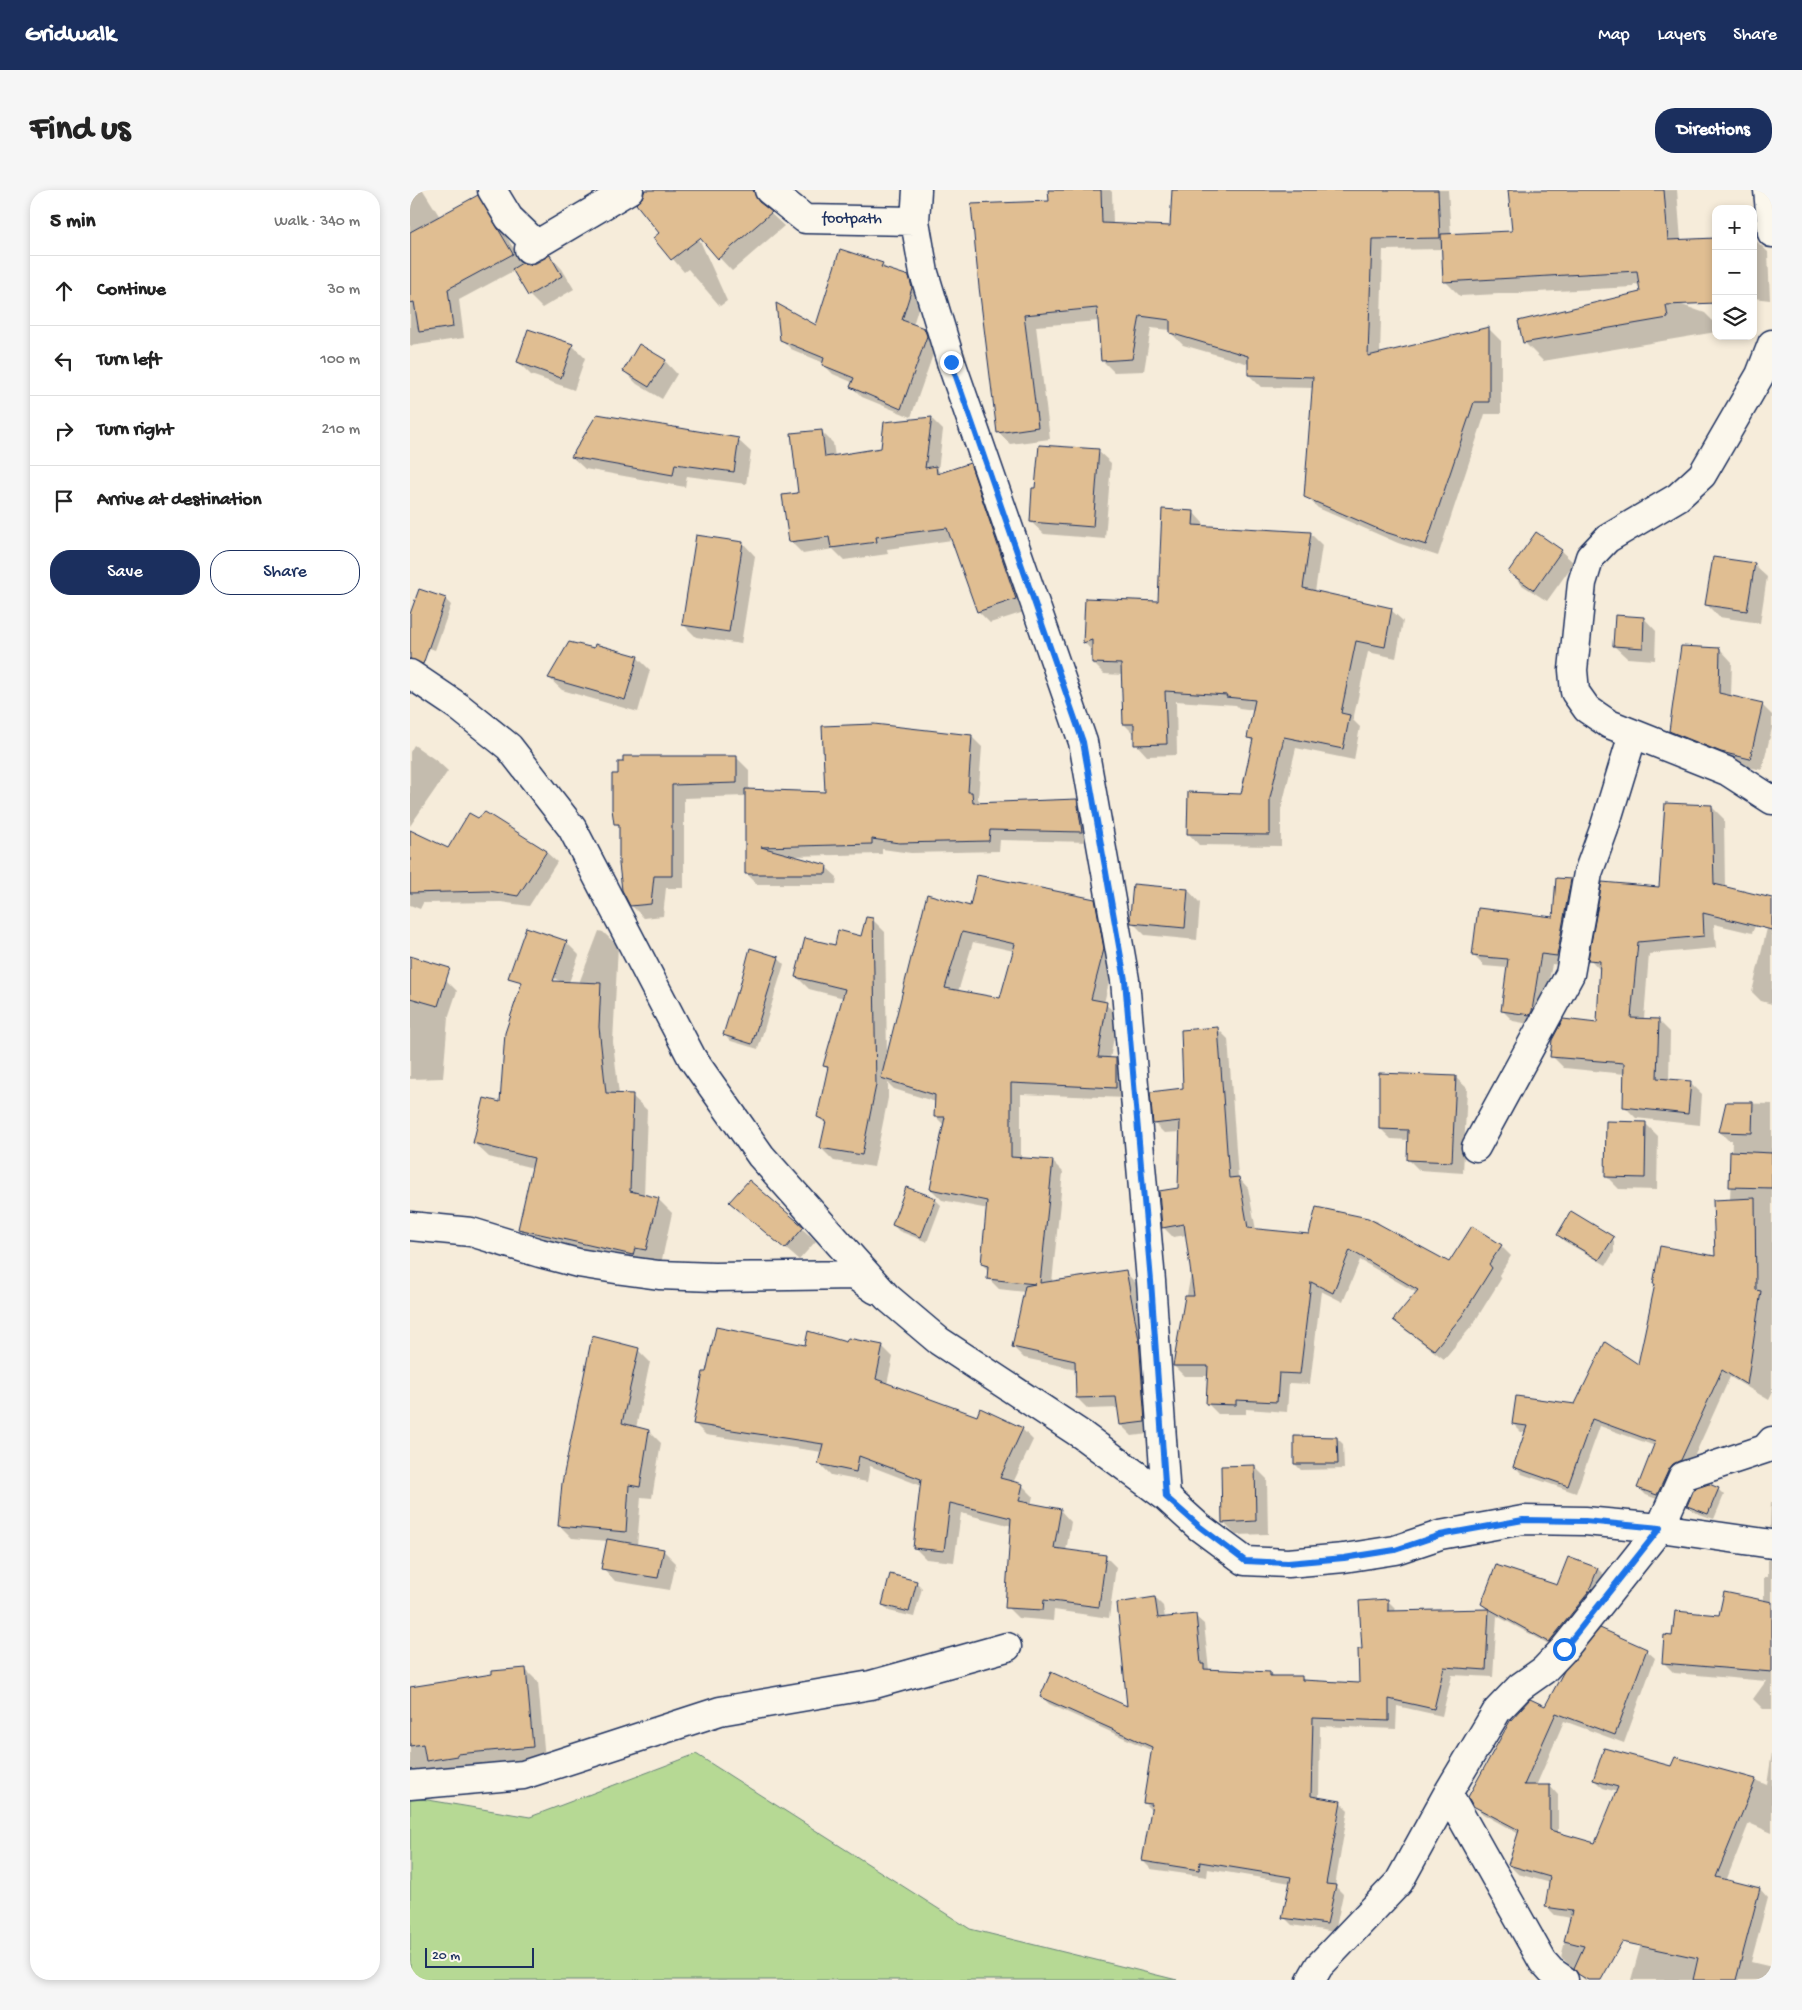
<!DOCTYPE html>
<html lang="en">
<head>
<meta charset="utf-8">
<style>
  :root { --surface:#fff; --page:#f6f6f6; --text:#222; --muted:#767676; --line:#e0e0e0; --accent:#1b2f5e }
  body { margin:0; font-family:"Gochi Hand",sans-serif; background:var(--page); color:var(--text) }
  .controls { position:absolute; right:15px; top:15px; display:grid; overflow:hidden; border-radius:10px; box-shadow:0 2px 8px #0003 }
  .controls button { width:45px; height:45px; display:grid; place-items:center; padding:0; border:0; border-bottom:1px solid var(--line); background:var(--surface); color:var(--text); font:25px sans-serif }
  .scale { position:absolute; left:15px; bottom:12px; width:109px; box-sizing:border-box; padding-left:5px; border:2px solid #1b2f5e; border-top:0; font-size:14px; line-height:18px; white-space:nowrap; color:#1b2f5e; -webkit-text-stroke:4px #fbf7ec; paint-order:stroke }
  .stop { position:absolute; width:15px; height:15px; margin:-11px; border:4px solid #1a73e8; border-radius:50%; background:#fff }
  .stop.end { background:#1a73e8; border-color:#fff; box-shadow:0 1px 5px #0008 }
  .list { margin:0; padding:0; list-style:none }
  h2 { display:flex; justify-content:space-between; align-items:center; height:65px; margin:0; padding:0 20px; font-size:21px }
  h2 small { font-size:16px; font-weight:400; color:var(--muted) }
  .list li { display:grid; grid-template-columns:32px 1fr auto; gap:15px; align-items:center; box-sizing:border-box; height:70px; padding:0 20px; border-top:1px solid var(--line) }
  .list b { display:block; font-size:19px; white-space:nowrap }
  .list em { font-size:16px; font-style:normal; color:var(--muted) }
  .actions { display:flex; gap:10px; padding:15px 20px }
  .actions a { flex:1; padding:11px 0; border:1px solid var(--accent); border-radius:20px; text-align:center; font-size:18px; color:var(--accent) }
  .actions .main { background:var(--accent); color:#fff }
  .icon { flex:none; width:28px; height:28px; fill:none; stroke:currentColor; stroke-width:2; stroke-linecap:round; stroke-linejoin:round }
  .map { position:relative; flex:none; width:1362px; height:1790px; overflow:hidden; border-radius:20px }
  header { display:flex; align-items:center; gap:30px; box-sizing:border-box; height:70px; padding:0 25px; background:var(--accent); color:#fff }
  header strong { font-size:24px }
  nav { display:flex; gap:28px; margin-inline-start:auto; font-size:18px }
  .intro { display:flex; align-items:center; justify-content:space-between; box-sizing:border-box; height:120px; padding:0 30px }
  h1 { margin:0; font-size:35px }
  .button { padding:12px 22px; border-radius:20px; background:var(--accent); color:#fff; font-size:18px; font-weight:700 }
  main { display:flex; gap:30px; padding:0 30px }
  aside { flex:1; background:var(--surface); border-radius:20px; box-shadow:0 2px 8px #0003 }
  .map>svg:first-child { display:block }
  .green { fill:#b6d994; stroke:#688479 }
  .shadow { fill:#0003; fill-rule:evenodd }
  .building { fill:#e0be92; stroke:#1b2f5e; fill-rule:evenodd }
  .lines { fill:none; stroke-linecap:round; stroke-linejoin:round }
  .minor-casing { stroke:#1b2f5e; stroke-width:31 }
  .minor { stroke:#fbf7ec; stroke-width:28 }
  .route { stroke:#1a73e8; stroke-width:6 }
  .labels { text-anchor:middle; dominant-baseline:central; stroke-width:4; stroke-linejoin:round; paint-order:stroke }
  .street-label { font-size:16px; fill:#1b2f5e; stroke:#fbf7ec }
</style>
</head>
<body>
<header>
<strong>Gridwalk</strong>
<nav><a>Map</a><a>Layers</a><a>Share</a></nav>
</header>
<div class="intro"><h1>Find us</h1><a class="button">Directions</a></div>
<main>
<aside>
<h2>5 min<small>Walk · 340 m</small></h2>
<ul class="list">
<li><svg class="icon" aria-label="ahead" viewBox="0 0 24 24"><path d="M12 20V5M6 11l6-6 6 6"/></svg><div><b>Continue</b></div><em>30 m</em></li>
<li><svg class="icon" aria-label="left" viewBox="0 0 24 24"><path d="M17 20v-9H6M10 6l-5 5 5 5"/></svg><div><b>Turn left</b></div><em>100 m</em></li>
<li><svg class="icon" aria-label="right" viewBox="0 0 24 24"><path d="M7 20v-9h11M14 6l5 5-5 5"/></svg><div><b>Turn right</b></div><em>210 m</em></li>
<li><svg class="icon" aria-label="arrive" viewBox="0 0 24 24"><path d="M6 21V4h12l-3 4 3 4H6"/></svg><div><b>Arrive at destination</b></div></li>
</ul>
<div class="actions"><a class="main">Save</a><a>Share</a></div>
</aside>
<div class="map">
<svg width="1362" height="1790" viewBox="0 0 1362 1790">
  <rect width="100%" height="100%" fill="#f6ecda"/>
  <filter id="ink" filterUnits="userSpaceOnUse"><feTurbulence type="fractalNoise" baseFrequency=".02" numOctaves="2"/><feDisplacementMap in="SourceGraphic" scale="10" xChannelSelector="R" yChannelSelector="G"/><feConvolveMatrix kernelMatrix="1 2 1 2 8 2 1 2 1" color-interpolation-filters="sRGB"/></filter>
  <g filter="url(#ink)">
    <path class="green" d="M286,1564L560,1739L767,1790H0V1607L120,1627Z"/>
    <path class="shadow" d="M0,0H13L30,27L67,6L79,18L113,74L119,76L127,74L140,66L152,79L164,99L132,118L119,105L105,80L49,110L54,148L0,156Z
      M182,0H222L196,15Z
      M236,0H343L356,15L359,22L374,36L322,81L287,44L317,111L310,116L278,79L274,82L245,48L250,43L233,9Z
      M639,0H700L702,2L703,34L762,37L763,0H1038L1041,45L1103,42L1099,0H1267L1271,51L1306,104L1224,94L1223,97L1050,106L1035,91L1033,59L973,60L970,164L1079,139L1091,151V224H1075L1028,366L988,353L908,318L896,306L904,198L851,197L839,185V174L773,155L761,143V140L741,138L734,181L704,182L692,170L689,131L626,136L640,249L600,254L588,242L570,97L640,12Z
      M1343,48L1358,62L1360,110L1343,108Z
      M472,74L479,81L498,87L508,97L511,109L503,135L514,139L524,149L526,156L501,227L452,207L442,197L444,193L423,184L413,174L414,173L381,159L371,149L407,137Z
      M1235,102L1295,123L1306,134V142L1133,171L1114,152Z
      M162,155L175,168L164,200L121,185L108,172Z
      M255,171L267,184L252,209L227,194L214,181Z
      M521,228L533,240L528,280L531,284L559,275L571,287L617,421L580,433L568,421L542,350L477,359L478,364L434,370L423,359L393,364L381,352L373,306L390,304L411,241L423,253L425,267L472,259Z
      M328,250L341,262L336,294L277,286L275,297L175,279L162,267Z
      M688,261L701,273L695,349L634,344L621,332Z
      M783,322L794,334V337L900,343L912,355L905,402L981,420L993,431L986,468L958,462L943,530L950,537L944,570L886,558L871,620V656L789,655L778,643L832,605L843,552L838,547L845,520L829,518L826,515L766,511L767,565L737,566L726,554L725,545L714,534L713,485L694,484L683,473V462L674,452L749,412Z
      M333,353L345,366L331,454L286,447L273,434Z
      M1151,361L1164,373L1137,411L1112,395L1100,382Z
      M1344,375L1357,387L1350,433L1309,427L1296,414Z
      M35,409L41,415L25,460L0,451V427Z
      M1234,428L1246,441L1245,470L1217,468L1204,456Z
      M1310,459L1322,472L1321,507L1352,515L1362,525V538L1352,580L1325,574L1273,553L1261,541Z
      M227,467L240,480L228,522L152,500L139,488Z
      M562,547L572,557L568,609L573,614L667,610L677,621L682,652L590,650L589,661L501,663L472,659V664L382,666L416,677L427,687L426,694H347L336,683V606L274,608V698H256L253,726L234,728L221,715L211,639L205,633L203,619L326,567L339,580V601L416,603Z
      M4,555L27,571L38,581L0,636V562Z
      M1302,617L1314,629L1315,698L1353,717L1342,743L1304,734L1306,758L1239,764L1234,829L1248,830L1260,842L1259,891L1280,892L1292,904L1290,935L1226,928L1214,916L1215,884L1154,878L1142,866L1188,834L1191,781L1180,769L1250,698Z
      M0,642L38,660L136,662L147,672L119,716L91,712L13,713L10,719L0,715Z
      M1160,690L1171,701L1158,776L1142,774L1131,836L1103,831L1092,820L1098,778L1074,776L1063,765L1144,728Z
      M778,700L790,713L787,750L735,745L722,732Z
      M684,711L696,722L704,771L694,813L708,825L700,869H705L717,880L716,908L611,904V969L642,971L653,982L642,1093L715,1082L726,1093L740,1162L746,1243L722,1246L711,1235L709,1218L678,1219L667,1208L666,1179L614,1168L603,1157L615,1102L589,1099L578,1088L579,1081L572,1074L578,1019L532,1010L521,999L534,935L525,926L526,912L484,899L478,893V908L464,977L424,971L411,958L417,935L408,927L419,880L414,876L434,808L399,799L387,787L426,757L451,747L462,729L475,742L477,865L561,717ZM563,752L604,761L591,810L548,802Z
      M1359,730L1362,732V814L1351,811L1342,802Z
      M189,741L193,742L208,756L203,852L209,905L222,906L237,920L234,1006L248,1009L262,1023L251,1074L124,1053L109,1038L123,978L79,967L64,953L161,814Z
      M156,752L169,765L158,795L120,776Z
      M368,768L374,774L348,859L321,851L315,845Z
      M0,780L36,790L47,801L38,828L33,888L0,889Z
      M808,839L818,849L828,987L838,998L846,1040L900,1045L907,1019L967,1031L973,1038L1039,1074L1091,1056L1101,1066L1089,1085L1091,1089L1062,1136L1034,1169L995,1140L985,1130L1007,1103L950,1070L933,1112L911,1101L900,1194L879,1193L877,1222L836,1219V1224H808L798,1214L799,1186H774L764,1176L782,1078L777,1045L763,1047L753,1037L769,999L771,942L754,943L744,933L775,899Z
      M1046,888L1057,898L1053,983L1009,980L998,969L999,950L981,949L970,938Z
      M1317,913L1362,914V1204L1359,1210L1320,1187L1279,1278L1255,1312L1236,1305L1228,1297L1245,1256L1190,1236L1166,1303L1112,1284L1104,1276L1116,1242H1111L1103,1234L1165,1215L1229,1176L1306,1067L1320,1011L1322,950H1318L1310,942Z
      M1235,933L1248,946L1247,1000L1209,999L1197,987Z
      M339,992L406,1051L389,1070L321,1012Z
      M525,1009L531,1015L517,1052L489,1041L483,1035Z
      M1148,1045H1198L1204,1051V1062L1196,1075L1154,1051Z
      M437,1154L472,1156L483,1167L477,1194L567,1228L612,1239L623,1250L603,1293L612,1295L623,1306L621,1315L650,1320L661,1332L656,1361L695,1366L706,1377L699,1428L644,1420L643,1431L608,1428L597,1417L602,1336L551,1323L544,1372L516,1369L505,1358L512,1296L460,1276L457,1292L421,1285L410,1274L412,1262L296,1245L285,1234L396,1156Z
      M228,1160L240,1172L226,1238L239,1241L251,1253L242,1308L231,1307L227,1356L253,1360L266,1373L260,1400L205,1391L193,1378L198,1351L162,1348L150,1336Z
      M927,1248L933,1254L934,1279L891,1280L885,1274Z
      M844,1276L857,1289L858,1344L826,1345L813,1332Z
      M1299,1295L1308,1299L1314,1305L1304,1329L1284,1322L1278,1316Z
      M1361,1312H1362V1339L1360,1337Z
      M1159,1368L1188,1379L1196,1387L1148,1459L1087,1426L1083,1487L1042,1485L1032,1526L987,1516L986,1539L910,1536L909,1609L930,1612L938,1620L925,1696L933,1704L925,1742L882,1735L874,1727L881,1693L798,1679L797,1687L741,1679L733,1671L742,1621L734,1613L743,1561L639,1514L631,1506L719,1518L745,1408L753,1416L755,1428L785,1426L794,1434L799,1480L860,1483L864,1487L892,1488L895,1491L950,1494L953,1460L977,1410L985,1418L986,1422L1078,1420L1072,1414L1148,1396Z
      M1358,1370H1362V1519H1353L1343,1509L1356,1491L1264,1483L1254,1473L1263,1447L1310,1426L1354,1412V1387H1358Z
      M506,1392L512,1398L504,1427L479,1421L473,1415Z
      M1236,1460L1245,1468L1214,1553L1154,1531L1126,1596H1140L1148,1605V1643L1186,1655L1207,1602L1193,1598L1184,1590L1262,1577L1327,1586L1328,1583L1357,1595L1362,1562V1643L1339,1633L1316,1691L1350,1699L1358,1708L1341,1772L1362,1777V1790H1221L1254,1671L1179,1790H1175L1151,1767L1161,1728L1145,1725L1136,1716L1141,1693L1108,1684L1099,1675L1109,1644L1073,1624L1064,1615L1135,1517Z
      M116,1480L128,1492L135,1569L0,1586V1497Z"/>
    <path class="building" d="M235,0H343L349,12L362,22L308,69L290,48L261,70L243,48L249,43L226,14L232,8Z
      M638,0H691L692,33L760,36L762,0H1028L1030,48L962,49L958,166L1079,137V212H1064L1016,355L975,342L894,307L903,187L838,185V166L760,143V130L730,126L722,169L691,171L687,118L614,125L628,237L587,243L569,97L561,14L639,11Z
      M1098,0H1254L1258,50L1306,48V113L1256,115L1258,128L1113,153L1108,131L1230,102L1227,81L1033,92L1031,44L1102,41Z
      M68,5L103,64L38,99L43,137L9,142L4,112L0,113V42Z
      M430,59L473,73L471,77L499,86L502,98L492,130L514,138L517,146L491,219L440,197L444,188L412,175L414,168L370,150L366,113L406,135Z
      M140,65L152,86L118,106L102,79L112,73L119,75L126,73Z
      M118,139L163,154L151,188L107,172Z
      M229,154L256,170L239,197L213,181Z
      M187,224L329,248L324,282L265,274L263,285L161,267Z
      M522,227L515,278L526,276L527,284L560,273L606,409L567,422L537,338L466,347L467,352L421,358L419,347L379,352L372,305L388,303L381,243L412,240L415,267L471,258L474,232Z
      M629,255L689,259L683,337L620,332L622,298H625Z
      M752,319L784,321L783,335L901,342L893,398L982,418L975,457L946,451L931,523L940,525L933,559L874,547L860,608V645L777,644L778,602L831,604L843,549L837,548L845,510L816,507L817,505L755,501L757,554L724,555V534H713L711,474L682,473V450L673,453L675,408L748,411Z
      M1126,342L1152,360L1124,400L1098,382Z
      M286,345L333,352L319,442L272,435Z
      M1303,367L1345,373L1337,421L1295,415Z
      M9,399L36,408L13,474L0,469V424Z
      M1205,425L1234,427L1233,458L1203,456Z
      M159,452L184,458L185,454L228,466L215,510L138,488Z
      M1271,456L1310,458L1309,503L1353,513L1340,569L1311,562L1259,541Z
      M464,534L562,545L558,602H562L563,613L667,609L672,642L580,640L579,651L489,653L462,649V654L351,657L417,675L416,684H335V599L415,602L412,536Z
      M213,566H327V593L262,595V686H244L241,714L220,716L212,700L209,674V634H204L202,619V584H208V572H213Z
      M1255,613L1302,615L1304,694L1362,708V740L1293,723L1294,746L1228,752L1221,828L1249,829L1247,888L1281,891L1278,924L1213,917L1214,873L1140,867L1142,850L1153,829L1187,833L1190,771L1178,770L1192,692L1249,697Z
      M75,622L137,661L108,706L79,701L0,703V640L38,658L59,623L68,628Z
      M567,685L685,709L694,759L681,809L697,812L688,867L706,868V898L601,893V967L643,970L630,1093L716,1080L729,1150L735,1232L710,1235L706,1207L666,1208L665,1171L602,1157L615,1096L625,1094L577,1089L578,1076L571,1074L577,1011L520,999L535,927H524L525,905L471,888L517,704L560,716ZM552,742L605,754L590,808L535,798Z
      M1146,688L1161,689L1147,766L1131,764L1122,821L1120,825L1091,821L1098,769L1062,766L1068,718L1143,727Z
      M723,694L778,699L775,738L721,733L720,726Z
      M456,727L463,728L466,895L452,965L410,958L416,931L407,927L418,877L413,876L435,799L385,787L395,748L425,755L428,740L451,746Z
      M116,737L157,751L143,791L191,793L189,837L196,903L223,904L220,1001L249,1008L236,1060L225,1058L223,1065L108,1039L124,968L63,953L74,908L90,912L95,843L112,792L98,788Z
      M340,758L369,767L342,854L313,845L326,803H328Z
      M0,766L40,778L28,816L0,808Z
      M808,837L819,988L829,987L838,1038L899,1044L906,1017L958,1028L1039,1072L1062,1036L1092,1055L1079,1074L1082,1078L1052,1126L1024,1160L983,1130L1008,1100L940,1060L923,1103L901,1092L890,1184L869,1183L867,1212L826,1210V1215L796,1214L798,1176H763L775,1106H784L774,1034L752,1038L749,1001L768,998L770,931L743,934L740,902L773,898L771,840Z
      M969,883L1046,886L1042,972L997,970L998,940L969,939Z
      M1316,912H1343L1342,943L1309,942Z
      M1196,931L1236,932L1235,988L1195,987Z
      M1320,961L1362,963V998L1319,997Z
      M339,990L394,1037L375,1059L319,1012Z
      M496,997L526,1008L511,1047L482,1035Z
      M1345,1008L1346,1100L1351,1101L1337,1195L1312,1180L1271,1270L1263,1274L1259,1279L1247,1305L1227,1298L1245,1252L1182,1229L1158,1296L1103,1277L1117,1236L1102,1234L1106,1206L1165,1214L1195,1152L1228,1174L1245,1094H1243L1250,1056L1305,1066L1303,1010Z
      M1161,1021L1204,1047L1189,1070L1147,1045Z
      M306,1137L395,1155L398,1141L436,1152L438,1148L473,1155L466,1189L567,1226L570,1218L613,1238L590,1288L613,1294L609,1311L651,1319L644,1358L696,1365L689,1417L634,1410L633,1420L595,1418L601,1328L540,1313L534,1361L503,1358L511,1289L449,1266L446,1282L408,1274L413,1254L283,1234L293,1182H296Z
      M182,1146L229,1158L212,1233L239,1240L230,1297L219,1295L216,1342L148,1336L152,1293Z
      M884,1246L927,1247L928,1274H884Z
      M845,1275L846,1331L812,1333L811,1276Z
      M1299,1294L1309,1298L1298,1324L1277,1316L1284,1299Z
      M197,1349L254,1359L248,1388L191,1379Z
      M1158,1367L1188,1378L1178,1403L1139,1452L1079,1419L1076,1480L1034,1477L1024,1519L979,1509V1531L903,1528L901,1606L931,1611L916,1694L926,1695L917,1734L872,1728L881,1687L790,1672L789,1680L732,1671L742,1614L733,1613L742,1557L630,1507L641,1482L717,1516L707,1413L745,1407L748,1428L786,1424L791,1474H794V1479L860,1482V1486H892V1490L949,1493L948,1459H952L949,1411L978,1409V1421L1079,1419L1071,1414L1086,1375L1147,1395Z
      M480,1384L507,1391L499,1422L472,1415Z
      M1314,1402L1362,1412V1482L1252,1473L1254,1445L1262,1446L1265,1421L1309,1425Z
      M1190,1438L1237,1459L1205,1545L1146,1523L1114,1595H1140V1640L1185,1653L1208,1597L1183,1590L1194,1558L1261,1576L1265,1567L1346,1589L1306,1687L1350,1698L1326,1790H1283L1288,1768L1212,1752L1191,1790H1178L1168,1784L1164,1778L1174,1756L1154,1751L1162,1721L1135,1717L1140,1687L1098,1675L1109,1640L1063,1616L1058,1607L1100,1531L1120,1509L1135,1516L1154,1481Z
      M116,1478L123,1557L47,1564V1566L16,1571L13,1554L0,1556V1497L82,1484V1481Z"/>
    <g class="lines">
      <g class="minor-casing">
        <path id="minor" d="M82,0L99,28L127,55
          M359,0L395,29L505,31
          M507,0L505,31L514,83L541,172L673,552L715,790L741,1091L756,1307
          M1358,0L1362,43
          M119,59L219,0
          M1362,154L1350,185L1292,285L1268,307L1197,349L1180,367L1172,393L1163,480L1165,502L1177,519L1199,534L1317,581L1362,610
          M0,484L49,517L99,557L162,638L282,868L351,966L477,1107L529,1151L672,1245L756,1307L789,1337L835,1371L878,1373L934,1368L985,1360L1030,1345L1113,1330L1175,1331L1250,1338L1362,1354
          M1066,957L1160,784L1178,683L1194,639L1223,544
          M0,1036L61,1042L130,1063L168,1073L212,1080L249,1085L304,1087L444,1085L466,1100
          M0,1595L113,1585L310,1521L461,1495L597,1457
          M1038,1603L1133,1772L1141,1781L1154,1790
          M901,1790L909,1776L989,1692L1038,1603L1087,1521L1110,1497L1134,1480L1154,1459L1250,1338L1273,1286L1355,1259L1362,1251"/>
      </g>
      <use href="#minor" class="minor"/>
    </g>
  </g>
  <g class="lines" filter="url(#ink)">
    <path class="route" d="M541,172L673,552L715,790L741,1091L756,1307L790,1337L835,1371L878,1373L934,1368L985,1360L1030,1345L1113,1330L1175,1331L1250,1338L1154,1459"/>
  </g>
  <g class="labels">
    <g class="street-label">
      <text transform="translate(442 30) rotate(1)">footpath</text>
    </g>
  </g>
</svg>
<div class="controls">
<button>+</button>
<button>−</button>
<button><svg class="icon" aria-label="layers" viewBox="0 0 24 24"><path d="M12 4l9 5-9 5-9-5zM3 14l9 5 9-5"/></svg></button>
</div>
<div class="scale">20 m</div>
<div class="stop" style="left:1154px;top:1459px"></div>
<div class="stop end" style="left:541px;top:172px"></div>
</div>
</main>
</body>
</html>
